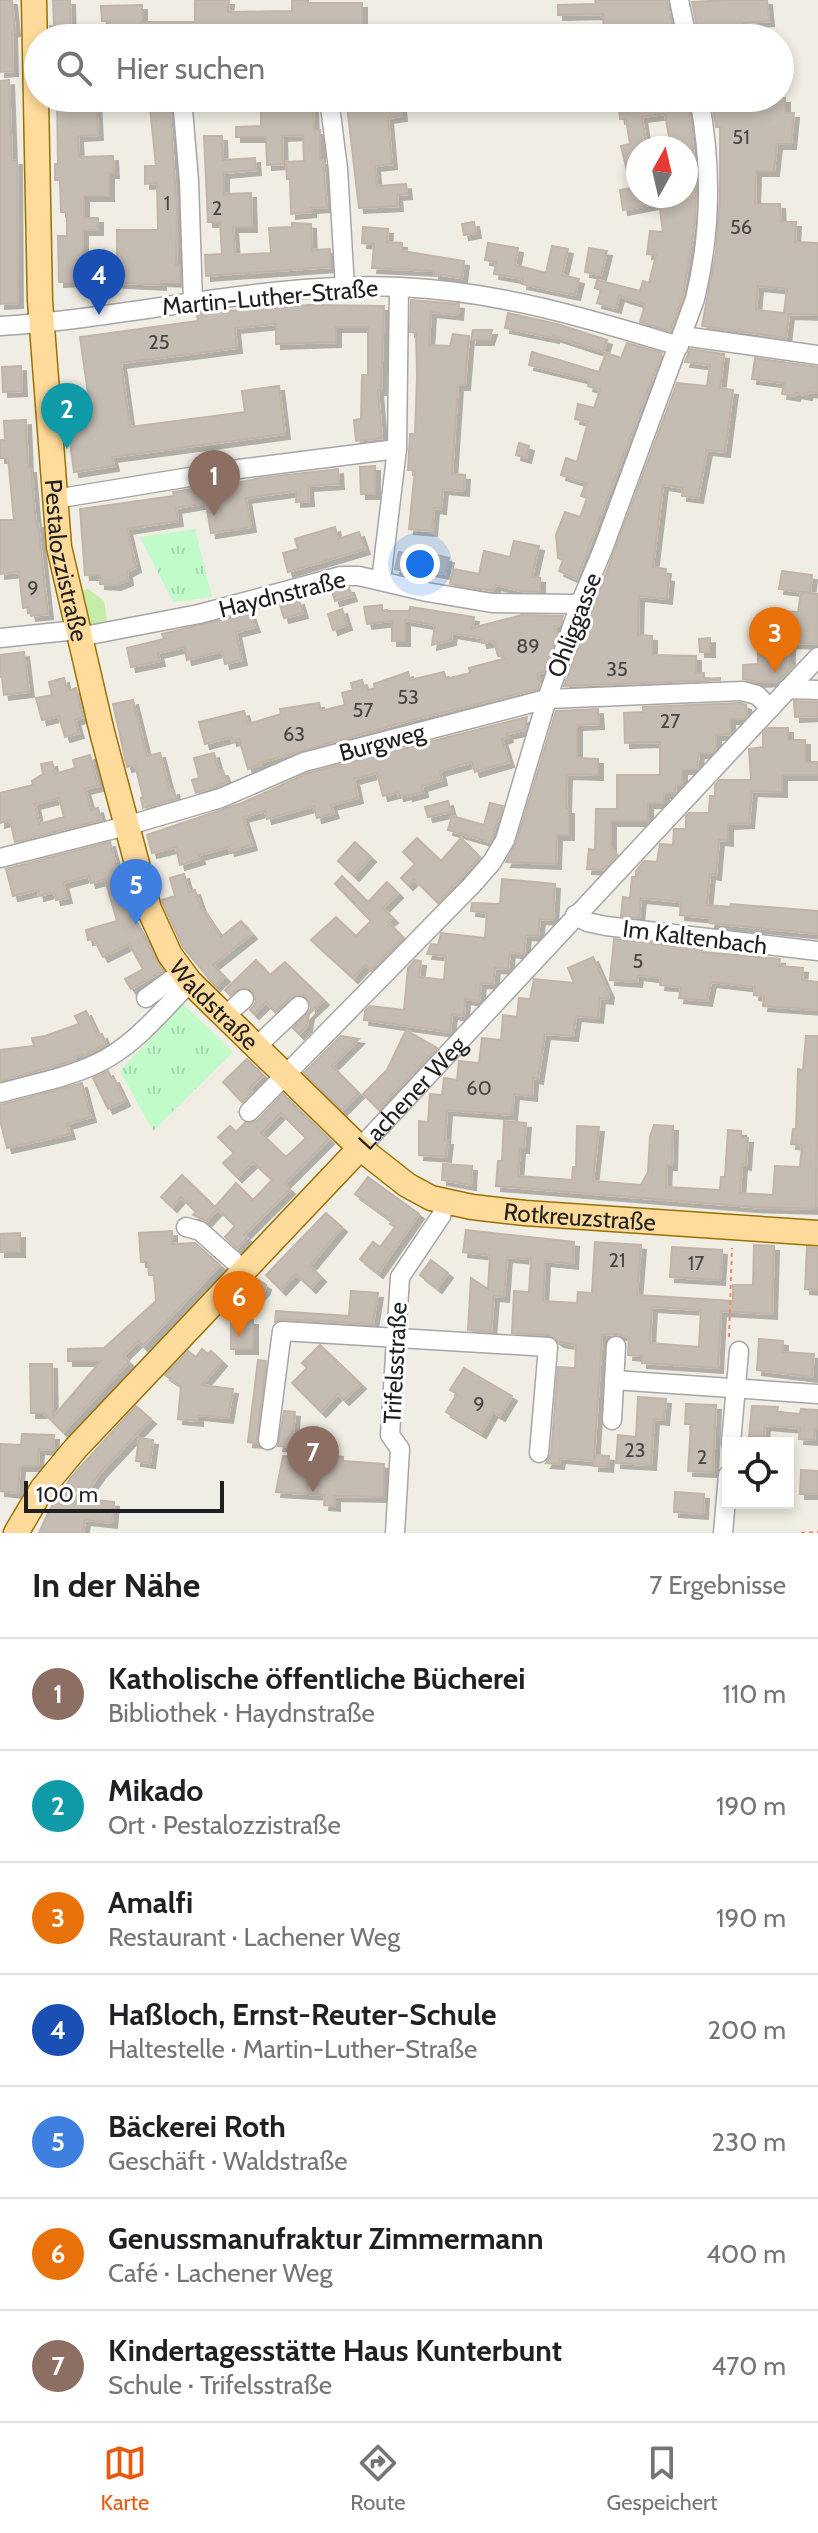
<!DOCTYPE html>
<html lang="de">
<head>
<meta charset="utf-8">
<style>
  :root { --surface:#fff; --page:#f6f6f6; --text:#202124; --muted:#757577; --line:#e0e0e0; --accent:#ea580c }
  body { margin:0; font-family:Cabin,sans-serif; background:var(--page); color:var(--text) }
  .controls { position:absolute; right:24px; bottom:24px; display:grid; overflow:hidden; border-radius:0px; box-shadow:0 4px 12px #0003 }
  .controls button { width:72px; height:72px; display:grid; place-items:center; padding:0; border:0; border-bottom:2px solid var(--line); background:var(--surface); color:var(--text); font:40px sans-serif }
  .compass { position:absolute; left:626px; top:136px; width:72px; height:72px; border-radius:50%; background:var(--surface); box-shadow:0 4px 12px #0003; rotate:8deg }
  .scale { position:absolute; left:24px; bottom:20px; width:200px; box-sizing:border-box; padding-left:8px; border:4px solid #1f1f1f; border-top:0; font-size:22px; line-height:28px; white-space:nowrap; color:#1f1f1f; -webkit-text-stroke:6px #fff; paint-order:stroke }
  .you { position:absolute; left:420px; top:564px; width:28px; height:28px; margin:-20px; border:6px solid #fff; border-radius:50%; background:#1a73e8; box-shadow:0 0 0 12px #1a73e833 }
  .badge { display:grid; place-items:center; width:52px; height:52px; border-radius:50%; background:var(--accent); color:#fff; font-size:26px; font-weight:700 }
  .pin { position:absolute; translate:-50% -66px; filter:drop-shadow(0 2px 4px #0008) }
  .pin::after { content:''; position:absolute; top:42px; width:28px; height:24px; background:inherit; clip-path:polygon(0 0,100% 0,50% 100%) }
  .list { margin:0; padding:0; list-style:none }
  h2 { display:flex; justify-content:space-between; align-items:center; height:104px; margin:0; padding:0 32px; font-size:34px }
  h2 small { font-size:26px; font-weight:400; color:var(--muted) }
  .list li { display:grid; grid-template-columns:52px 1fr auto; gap:24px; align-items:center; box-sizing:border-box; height:112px; padding:0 32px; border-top:2px solid var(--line) }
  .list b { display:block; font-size:30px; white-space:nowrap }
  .list p { margin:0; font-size:26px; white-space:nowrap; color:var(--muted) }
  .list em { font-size:26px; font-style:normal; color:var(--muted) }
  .icon { flex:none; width:44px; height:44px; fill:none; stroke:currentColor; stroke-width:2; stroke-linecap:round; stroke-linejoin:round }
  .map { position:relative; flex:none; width:818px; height:1533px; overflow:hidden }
  .search { position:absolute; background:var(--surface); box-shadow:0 4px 12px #0003; left:24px; right:24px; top:24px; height:88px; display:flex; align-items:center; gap:20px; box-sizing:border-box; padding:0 28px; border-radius:44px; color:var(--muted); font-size:30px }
  .sheet { height:888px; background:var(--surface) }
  nav { display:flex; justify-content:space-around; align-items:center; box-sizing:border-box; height:112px; border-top:2px solid var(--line); background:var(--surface); font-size:22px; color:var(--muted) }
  nav a { display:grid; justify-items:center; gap:4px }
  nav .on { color:var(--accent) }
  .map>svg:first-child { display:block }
  .grass { fill:#c5eca9 }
  .park { fill:url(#park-tufts) }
  .building { fill:#c5bcb4; stroke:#c2b4a6; stroke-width:2; fill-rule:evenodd; filter:url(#shadow) }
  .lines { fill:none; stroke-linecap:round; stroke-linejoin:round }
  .minor-casing { stroke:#a6a6a6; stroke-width:21 }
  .major-casing { stroke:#997100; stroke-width:27 }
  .path { stroke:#fe8167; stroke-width:2; stroke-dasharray:4 4; stroke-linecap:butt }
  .minor { stroke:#fff; stroke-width:18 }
  .major { stroke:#ffdb9b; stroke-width:24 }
  .labels { text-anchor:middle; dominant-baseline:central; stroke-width:6; stroke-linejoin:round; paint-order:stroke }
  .number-label { font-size:20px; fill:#484644 }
  .street-label { font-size:24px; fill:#1f1f1f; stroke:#fff }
</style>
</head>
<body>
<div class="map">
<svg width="818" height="1533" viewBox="0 0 818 1533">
  <defs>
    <pattern id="park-tufts" width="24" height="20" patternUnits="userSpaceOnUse" patternTransform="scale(2)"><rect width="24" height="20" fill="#c0fbc9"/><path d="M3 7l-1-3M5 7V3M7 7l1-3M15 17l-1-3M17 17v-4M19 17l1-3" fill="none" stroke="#a5d7ac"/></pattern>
    <filter id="shadow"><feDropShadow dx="5" dy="5" stdDeviation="0" flood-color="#0004"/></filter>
  </defs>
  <rect width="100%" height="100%" fill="#f0ede4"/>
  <path class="grass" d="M88,589L104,601L107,622L88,625L83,590Z"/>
  <path class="park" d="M195,529L212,597L173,602L140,537Z
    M183,1004L233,1052L153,1131L120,1071Z"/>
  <path class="building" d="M0,0H12L15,31L12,32L13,71L0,72Z
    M53,0H70L71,38H50V26H54Z
    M195,0H229L228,12L292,11V0H308V3H362V26H325V37L116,38L115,28H110V21H102L101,6L142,5V22H195Z
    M595,0H667L675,38H611V35H604L603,14L558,15V5L596,4Z
    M727,0H767L769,21L743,23L744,38H699L692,2Z
    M9,80L12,160H17L18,303L0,304V81Z
    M79,98H96L98,135L78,136L79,157L113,156L114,173H109V196H84V218H98V230H83V259L117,260V230H158L157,183L145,184V166H156L149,98H169L177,211L176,265H180V282L161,281V285L85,281L59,282L58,236H67V212H61L60,180H55V164H58L57,103H79Z
    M261,98H310V107H313L314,130H320V160H323L327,207L311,208V212L291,214L290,179H287L286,162L304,161L303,135L282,136L283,164L267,165L266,137H236V127L261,126Z
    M400,98L402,116L388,118L392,164L375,166L377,186L406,184L407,194L397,195L398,206L359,208L347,106Z
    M618,98H687L696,174L695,223L683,296L670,331L640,322L645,304L619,296L616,308L597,303L601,290L595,288L597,280L640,291L643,281L649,283L656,255L647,254L650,231L663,232L659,203L623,210L620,190L631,188L621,146L630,144L626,119H620ZM665,114L671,148H686V196H638V148H647L642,117Z
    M711,98H785V113H794L791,144H777L774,171H756L755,204H780L781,222H796L795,242L818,243V315L789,314L786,338L702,326L716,251L720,199V127H716ZM758,286L787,289L784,313L756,310Z
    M204,136H222L223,160L255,158L256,170L224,173V194L251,193L252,227H233L235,255L271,253L269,228L292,227V223L311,224L312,250L330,249V267L206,276L205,255L222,254L220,222H208Z
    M474,222L476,233L464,235L462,224Z
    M363,227L388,229L387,242L402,243V251L464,261L462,278L434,274V271L372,268L374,244L362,243Z
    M488,243L518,248L515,265L546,273L552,246L568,249L562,275L579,279L575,295L522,284L523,279L494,274L496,262L485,260Z
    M589,248L607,251L601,275L585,272Z
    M411,300L459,304L458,315L431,312L429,345L450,346L453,334L469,336L465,385H458L452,474L465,475L464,491L443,489L441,509L434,508L432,531L409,529L415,470H408L410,434H415L417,377L416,333L410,332Z
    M309,305L384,306L381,390H378L382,438L356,441L354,420L361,419L362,375H368V327H336V342L276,344V324L235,328L237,348L121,363L130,427L245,412L242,391L279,386L285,434L112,457L114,466L74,472L64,396L88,393L80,337L198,321L197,314L201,313Z
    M508,313L557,324L607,340L603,352L554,336V338L505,328Z
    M473,330H492L489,340H471Z
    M627,343L662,353L577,579L559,571L563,560L558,558L556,535L565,512L580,517L587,498L581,496L586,483L561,475L566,458L577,462L588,422L575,419L578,404L594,408L600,390L588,386L590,380L529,365L532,352L599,372L606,353L621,358Z
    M690,349L724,354L720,388L733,390L725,452L707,450L698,498L682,496L683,488L663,485L653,567L666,569L665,576L669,577L667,599L639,596L638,635L652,636V655L696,656V673H704V679L720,678V680L564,686L677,383L707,386L710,365L685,362Z
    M755,358L818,367V393L808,392L807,395L796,393L795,396L782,394L784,383L752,379Z
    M21,366L22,391L3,392L2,367Z
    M26,420L28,468H31L36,524L38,523L48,614L31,616L29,607L23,608L19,572L0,574V520H14L8,458H0V440H5L4,421Z
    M519,443L529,446L526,458L516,455Z
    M375,466V494H361L360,467Z
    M338,469L339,484L308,486L309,501L296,502V491L246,498L251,527L211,533L206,503L176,508L178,521L127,529L136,567L127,572L128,580L116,585L100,584V575H85L80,509L174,496L173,492L211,486V488L261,478Z
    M335,527L338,539L359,532L365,549L288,572L283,553L298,549L295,539Z
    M514,541L539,546L532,577L540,578V592L521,591L496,585L493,591L450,584L453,569L479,574L484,551L510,557Z
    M399,552L432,559L433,554L449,558L445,574L414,568L413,573L395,569Z
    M782,571L812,575L810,593L779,589Z
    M343,588H349L352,596L335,601L332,591Z
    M801,592L818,594V644L790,643V665H794L778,681L757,682L743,679V665L758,664V652H770L775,611L798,612Z
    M299,600L303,613L284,618L280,605Z
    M382,605V611H409L410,607L474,617L472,628L522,615L563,616L560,625L554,627L557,635L544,672L537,674L540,682L538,689L408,721L259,763L260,765L248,769L239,739L232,741L231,737L205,744L199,722L244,711L248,724L281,714L280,709L319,703L321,711L345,705L342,693L353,690L351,683L362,680L364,687L367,686L368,690L375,688L374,684L408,672L410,680L444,672L446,679L470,673L469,668L507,658L498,656L494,641L482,643L481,638L452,633L451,640L432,645L435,625L405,620V641H392V621L367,624L364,607Z
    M342,609L347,625L333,630L328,614Z
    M250,613L255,627L236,632L242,660L225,664L222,651L187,660L184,647L158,653L160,661L131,667L127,648L164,639L162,634Z
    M710,638V652H700L699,639Z
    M24,652L29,692L4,695L2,677H0V655Z
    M64,678L67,691L76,688L83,717L75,720L79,733L65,737L59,716L42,720L36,698L52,695L49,682Z
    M133,700L147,756L160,753L170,791L174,790L176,799L143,808L141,798L143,797L135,765L127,767L113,704Z
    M794,701L818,702V716L795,717Z
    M741,703L746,705L747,716L744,719H730V734L716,735V749L712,753H699L697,769H682V785H676L675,793H664V803H648V821H611V848L617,855L603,870L587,869L589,849L595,850L596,809H617V775H660V742L625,743L624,713L643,712V707Z
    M598,709L599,724L577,725V758L598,759V775L567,774L566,809H569V835H557L556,864L506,862L516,843L556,711Z
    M527,717L525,730L507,734L508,737L502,739L509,762L475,772L472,762L440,771L442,780L422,786L423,792L408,796L407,794L399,796L398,792L383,796L377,773L354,779L358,798L331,805L334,813L317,818L314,806L267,819L265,811L243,817L252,845L230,851L229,847L199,855L200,859L180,865L176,847L152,853L147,835L242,803L308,773Z
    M768,728H788V740H805V762H818V775H782V792L752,791L749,823L728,824V841L719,840L716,875L710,874L707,905L730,907L731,904L818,911V934L710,923L711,918L680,915L681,902L641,898L639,918L621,916L623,897L630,898L632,877H636V871L644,861L657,862L660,844L673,845L674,829H686V816L689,813H709L710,796H715V785L720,780H751L749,749L763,747V733Z
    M214,753L219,772L223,771L227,782L196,793L192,780L199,778L194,758Z
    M90,755L98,786L85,789L91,810L98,808L101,820L15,842L10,820L0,823V793L33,785L32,781L43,774L41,764L52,762L55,774L75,768L73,760ZM59,798L64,817L39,824L35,804Z
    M448,801L451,812L428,817L425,807Z
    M490,803L503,806L490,842L448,830L452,816L484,825Z
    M417,838L441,861L461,838L480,857L438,903L414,879L408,885L401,878L415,864L403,852Z
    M110,842L118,872L123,870L133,909L129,912L163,971L131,989L125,979L143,969L129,944L103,957L94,939L88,940L86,930L117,921L105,879L91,883L89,876L63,883L67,898L56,900L54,892L39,896L38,890L13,896L6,869Z
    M355,842L371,857L354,876L338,861Z
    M184,874L189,892L195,890L201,907L221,937L241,921L252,934L213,965L225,977L215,986L183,947L163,904L162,900L175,896L170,878Z
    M342,876L368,902L387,882L398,893L383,908L393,918L388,922L403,937L371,970L365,965L353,978L311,940L336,917L356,936L371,921L335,884Z
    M502,879L555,884L553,920L540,919L538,936L526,935L524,954L510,952L508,969L495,968L493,984L481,983L479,1001L465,999L464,1016L452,1014L450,1032L364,1020L365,1011L370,1006L404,1010L408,968L415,960L421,961L419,977L444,980L446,956L427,954L431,944L438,945L441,933L485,938L487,913L471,911L472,903L500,904Z
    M614,939L702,949V952L780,959L779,966L803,968L802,980L818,982V1010L763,1006L764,996L754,995L755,987L711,982L707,1001L679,998L681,987L660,985L661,978L638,975L637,982L610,980Z
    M593,957L609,993L608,999L600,998L598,1018L576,1016L573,1036L545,1034L538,1079L533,1078L532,1096L514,1094L512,1115L447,1110L445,1140H448L446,1157L419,1155V1121L428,1122L430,1094L442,1095L444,1078L457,1080L459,1061L479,1063L482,1038L501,1040L503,1015L517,1017L519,998L530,999L534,979L574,983L568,968Z
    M256,960L270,975L285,962L324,1000L309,1014L307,1026L299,1034L293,1028L311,1009L310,1002L303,995L291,997L275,1012L266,1002L254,1014L250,1010L256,1002L252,990L241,988L230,995L225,990Z
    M86,1011L98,1036L102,1034L106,1044L83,1056L82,1054L74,1057L75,1060L69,1062L0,1081V1050L34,1046L32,1038L45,1036L79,1024L75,1016Z
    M406,1030L437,1048L378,1109L363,1094L387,1070Z
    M341,1036L359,1039L332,1066L359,1093L342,1110L304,1073Z
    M806,1036H818L816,1209L752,1207L496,1186L498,1161H502L504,1121L526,1123L524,1148H520L518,1176L572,1180L573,1167H576L577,1126L599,1127L593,1181L641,1185L648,1172L650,1137L654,1125L673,1126L672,1165H667L666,1187L720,1190L721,1177H725L728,1130L741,1131V1138H748L746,1165L742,1164L740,1193L773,1195L775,1166L800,1167L802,1145L791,1144L793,1129H796L798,1069L803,1070Z
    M247,1059L263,1075L249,1089L252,1092L242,1102L223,1082Z
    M108,1071L112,1079L114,1078L125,1101L108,1109L93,1078Z
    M82,1083L91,1117L67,1124L70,1134L7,1148L0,1120V1105Z
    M283,1094L329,1139L284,1184L290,1189L244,1235L247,1238L237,1248L225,1237L235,1226L218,1209L207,1221L193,1215L196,1212L181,1197L172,1207L161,1197L182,1175L215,1207L236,1183L253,1200L272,1180L253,1162L237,1177L223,1163L234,1153L218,1137L230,1126L236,1132L245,1123L257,1121ZM281,1113L306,1138L286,1157L261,1133Z
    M443,1164L472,1166L471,1185L442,1180Z
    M368,1177L419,1214L378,1273L360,1259L373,1242L380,1247L395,1227L390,1224L392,1221L355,1194Z
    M326,1213L342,1227L310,1266L321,1277L311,1288L296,1274L281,1290L266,1275Z
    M466,1230L574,1242L573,1264L545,1261L543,1301L577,1303L578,1292L592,1293L595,1242L641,1245L637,1295L733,1301V1285H753L754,1245L774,1246L772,1314L721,1311L718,1368L642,1363V1356L628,1355L629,1337L617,1334L602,1335L594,1461L560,1458L559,1464L546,1463L551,1454L558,1367L575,1368L576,1345L559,1342L549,1335L512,1333L514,1291L529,1292L531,1259L507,1257L504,1297L494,1296L491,1332L468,1330L471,1278L488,1289L490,1255L463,1252ZM652,1307L701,1310L699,1347L650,1343Z
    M172,1231V1244L195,1243L220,1265L143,1346L138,1341L123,1356L129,1362L63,1432L44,1413H31L30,1364H52L53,1417L101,1361H68V1349L104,1348L156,1301L154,1275H149L148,1262H141L139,1233Z
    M20,1233V1252H0V1234Z
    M672,1247L722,1250L720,1280L670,1277Z
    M807,1247L818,1248V1290L805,1289Z
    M431,1260L448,1273L437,1288L420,1275Z
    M257,1279L266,1285L265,1289L241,1315L231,1306Z
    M351,1291L378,1293L373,1324L283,1319L275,1322L276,1311L349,1316Z
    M231,1320H253V1349H231Z
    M759,1339L783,1341V1352L814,1354L812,1377L757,1370Z
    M320,1345L361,1384L344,1400L338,1394L321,1412L292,1383L307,1368L302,1363Z
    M202,1349L208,1354L211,1351L222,1361L202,1385L233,1389L228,1418L198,1415V1421L178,1419L181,1386L165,1375L188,1351L196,1357Z
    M258,1360L266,1361L257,1443L248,1442Z
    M464,1368L512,1396L500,1416L493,1412L481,1433L446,1412L457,1394L450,1390Z
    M638,1397L666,1399L664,1420L654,1419L651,1465L616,1463L618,1435L636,1437Z
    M686,1404L716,1405L713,1472L688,1471L691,1424H685Z
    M136,1406L151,1419L101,1472L82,1499L114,1502L112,1523L85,1520L83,1533H39L49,1511L72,1476Z
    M752,1406L778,1407L777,1412L800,1414L801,1409L818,1410V1429H815L814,1440L799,1439L800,1428L776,1426L765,1425L764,1436H749Z
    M284,1411L295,1412L292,1447L278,1446Z
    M22,1434L54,1435L53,1450L39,1449L38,1466H20L18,1493L0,1491V1444L21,1445Z
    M139,1438L153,1440L150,1463L136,1461Z
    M317,1455L343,1457V1461L384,1464V1497L335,1496V1506L324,1505L325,1495L276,1492L283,1456L317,1458Z
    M595,1455L609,1456L608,1467L594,1466Z
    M801,1470L818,1471V1494H800Z
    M675,1492L704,1494L703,1514L674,1512Z"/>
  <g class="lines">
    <g class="minor-casing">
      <g id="minor">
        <path d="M679,0L687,38"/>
        <path d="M182,98L189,181L193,301"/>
        <path d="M329,98L338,169L345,288"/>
        <path d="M0,326C134,318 265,281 400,287C497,291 587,318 679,346"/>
        <path d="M683,336L818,355"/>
        <path d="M55,499L239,469L397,449"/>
        <path d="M381,581L397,449L399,287"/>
        <path d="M79,637L199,614L341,576H359L427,592L492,603L580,604"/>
        <path d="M0,638L77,630"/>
        <path d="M787,689L818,690"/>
        <path d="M0,858L126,826L221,798L304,762L547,699L742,691L757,695L770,708"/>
        <path d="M575,915L587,922L606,926L818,951"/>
        <path d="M146,998L182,972"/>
        <path d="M225,1016L244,999"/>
        <path d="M256,1047L299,1006"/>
        <path d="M0,1093C32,1084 66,1078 96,1064C133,1047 162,1011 190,982"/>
        <path d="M249,1112L472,885L492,862L505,840L547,699L580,604L603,549L695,299C711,233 712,165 699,98"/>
        <path id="s1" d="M360,1148L818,657"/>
        <path d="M186,1227L200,1231L244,1270"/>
        <path d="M614,1380L818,1394"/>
        <path d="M612,1420L616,1346"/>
        <path d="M268,1440L282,1331L548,1347L539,1453"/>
        <path d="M731,1443L739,1351"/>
        <path d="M395,1533L400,1449L390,1435L400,1277L441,1216L445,1202"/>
        <path d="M723,1533L728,1475"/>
      </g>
    </g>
    <g class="major-casing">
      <g id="major">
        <path id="s2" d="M34,0L40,301L59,547L102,732L149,909L170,955L190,982L360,1148L407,1185L431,1198L472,1207L525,1213L818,1233"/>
        <path d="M16,1533L42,1489L75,1449L360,1148"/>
      </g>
    </g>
    <path class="path" d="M729,1337L732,1248
      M801,1533L818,1532"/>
    <use href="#minor" class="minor"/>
    <use href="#major" class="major"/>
  </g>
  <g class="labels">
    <g class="number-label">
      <text x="741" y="137">51</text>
      <text x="167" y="203">1</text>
      <text x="217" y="208">2</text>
      <text x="741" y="227">56</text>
      <text x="159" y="342">25</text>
      <text x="33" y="588">9</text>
      <text x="528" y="646">89</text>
      <text x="617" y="669">35</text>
      <text x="408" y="697">53</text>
      <text x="363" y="710">57</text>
      <text x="670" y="721">27</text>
      <text x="294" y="734">63</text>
      <text x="638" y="961">5</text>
      <text x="479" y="1088">60</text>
      <text x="617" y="1260">21</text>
      <text x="696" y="1263">17</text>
      <text x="479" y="1404">9</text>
      <text x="635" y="1450">23</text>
      <text x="702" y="1457">2</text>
    </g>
    <g class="street-label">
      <text transform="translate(270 297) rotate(-5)">Martin-Luther-Straße</text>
      <text stroke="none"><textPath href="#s2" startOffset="562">Pestalozzistraße</textPath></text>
      <text transform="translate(282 594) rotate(-14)">Haydnstraße</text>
      <text transform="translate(574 625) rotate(-69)">Ohliggasse</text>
      <text transform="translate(382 742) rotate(-15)">Burgweg</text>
      <text transform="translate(695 937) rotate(7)">Im Kaltenbach</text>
      <text stroke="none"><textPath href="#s2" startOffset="1038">Waldstraße</textPath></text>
      <text stroke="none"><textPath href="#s1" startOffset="76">Lachener Weg</textPath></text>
      <text stroke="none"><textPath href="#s2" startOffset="1480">Rotkreuzstraße</textPath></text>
      <text transform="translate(395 1363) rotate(-87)">Trifelsstraße</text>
    </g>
  </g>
</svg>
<div class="controls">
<button><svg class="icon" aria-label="locate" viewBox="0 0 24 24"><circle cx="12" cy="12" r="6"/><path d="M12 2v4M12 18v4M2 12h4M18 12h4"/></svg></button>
</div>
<svg class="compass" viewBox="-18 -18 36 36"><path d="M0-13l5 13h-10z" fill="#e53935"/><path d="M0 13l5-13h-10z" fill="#757577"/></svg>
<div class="scale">100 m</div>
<div class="you"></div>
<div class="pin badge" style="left:214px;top:516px;background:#8d6e63">1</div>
<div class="pin badge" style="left:67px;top:449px;background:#0f9aa8">2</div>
<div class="pin badge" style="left:775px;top:673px;background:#e8710a">3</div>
<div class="pin badge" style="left:99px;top:315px;background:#1a4fb4">4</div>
<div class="pin badge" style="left:136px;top:925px;background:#3f7fe0">5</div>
<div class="pin badge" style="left:239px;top:1337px;background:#e8710a">6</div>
<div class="pin badge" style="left:313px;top:1492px;background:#8d6e63">7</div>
<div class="search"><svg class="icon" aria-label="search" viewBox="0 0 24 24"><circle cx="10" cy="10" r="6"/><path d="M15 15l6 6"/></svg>Hier suchen</div>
</div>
<section class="sheet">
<h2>In der Nähe<small>7 Ergebnisse</small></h2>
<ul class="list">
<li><span class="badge" style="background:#8d6e63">1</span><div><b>Katholische öffentliche Bücherei</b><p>Bibliothek · Haydnstraße</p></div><em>110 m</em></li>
<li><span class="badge" style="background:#0f9aa8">2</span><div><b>Mikado</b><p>Ort · Pestalozzistraße</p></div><em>190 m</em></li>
<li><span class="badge" style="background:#e8710a">3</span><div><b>Amalfi</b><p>Restaurant · Lachener Weg</p></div><em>190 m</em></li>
<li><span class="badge" style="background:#1a4fb4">4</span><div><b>Haßloch, Ernst-Reuter-Schule</b><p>Haltestelle · Martin-Luther-Straße</p></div><em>200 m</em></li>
<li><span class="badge" style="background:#3f7fe0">5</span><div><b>Bäckerei Roth</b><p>Geschäft · Waldstraße</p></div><em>230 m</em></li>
<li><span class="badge" style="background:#e8710a">6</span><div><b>Genussmanufraktur Zimmermann</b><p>Café · Lachener Weg</p></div><em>400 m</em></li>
<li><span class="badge" style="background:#8d6e63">7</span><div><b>Kindertagesstätte Haus Kunterbunt</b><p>Schule · Trifelsstraße</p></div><em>470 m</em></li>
</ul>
</section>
<nav>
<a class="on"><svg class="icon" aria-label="map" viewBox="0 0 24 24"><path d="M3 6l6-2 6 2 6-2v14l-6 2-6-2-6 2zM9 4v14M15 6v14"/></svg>Karte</a>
<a><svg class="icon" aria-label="directions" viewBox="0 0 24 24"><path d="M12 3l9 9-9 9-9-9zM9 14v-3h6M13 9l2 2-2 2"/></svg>Route</a>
<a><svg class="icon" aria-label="saved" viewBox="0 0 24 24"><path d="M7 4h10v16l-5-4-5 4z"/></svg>Gespeichert</a>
</nav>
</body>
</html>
